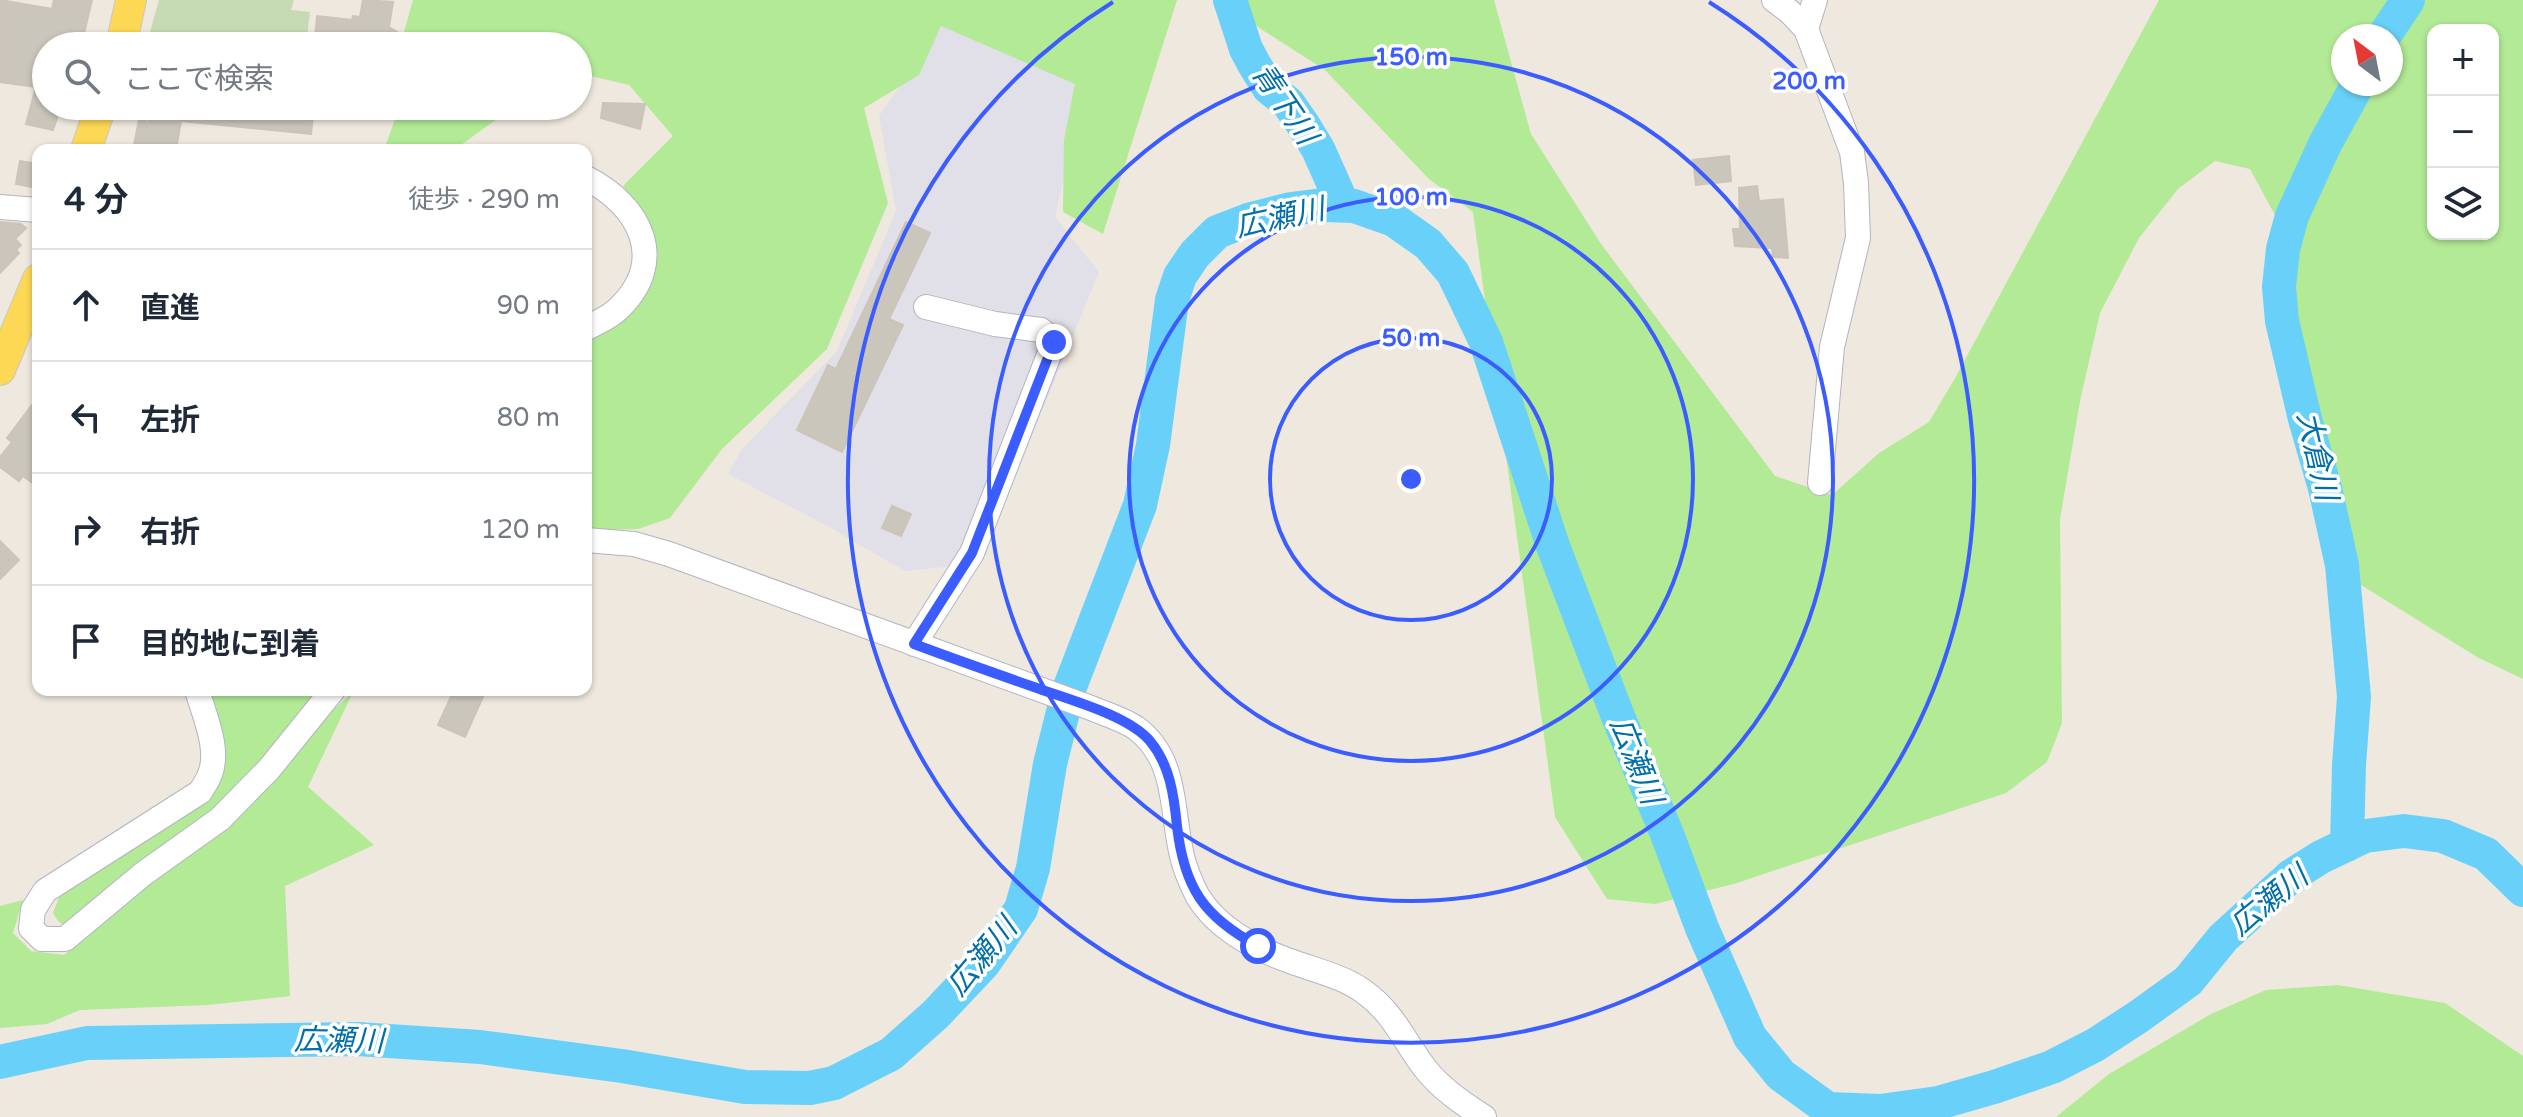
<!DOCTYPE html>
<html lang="ja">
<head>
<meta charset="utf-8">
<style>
  :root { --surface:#fff; --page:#f2f2f3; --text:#1f2937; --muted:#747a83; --line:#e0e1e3 }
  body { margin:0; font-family:"Varela Round","Noto Sans JP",sans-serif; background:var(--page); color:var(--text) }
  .controls { position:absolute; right:24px; top:24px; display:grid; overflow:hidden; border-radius:16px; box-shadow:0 2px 6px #0004 }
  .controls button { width:72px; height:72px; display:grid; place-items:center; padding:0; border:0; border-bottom:2px solid var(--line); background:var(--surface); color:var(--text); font:40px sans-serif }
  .compass { position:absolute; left:2331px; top:24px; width:72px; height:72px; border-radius:50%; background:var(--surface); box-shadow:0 2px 6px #0004; rotate:328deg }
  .stop { position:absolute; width:24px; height:24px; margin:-18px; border:6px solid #3b5dff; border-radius:50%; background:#fff }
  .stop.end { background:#3b5dff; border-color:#fff; box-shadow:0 2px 8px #0008 }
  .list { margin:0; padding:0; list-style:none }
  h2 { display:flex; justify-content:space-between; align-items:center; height:104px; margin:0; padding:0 32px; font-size:34px }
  h2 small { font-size:26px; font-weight:400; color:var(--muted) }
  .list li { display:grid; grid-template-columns:52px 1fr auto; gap:24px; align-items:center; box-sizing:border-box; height:112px; padding:0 32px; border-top:2px solid var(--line) }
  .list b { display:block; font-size:30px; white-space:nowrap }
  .list em { font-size:26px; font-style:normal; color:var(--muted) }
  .icon { flex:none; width:44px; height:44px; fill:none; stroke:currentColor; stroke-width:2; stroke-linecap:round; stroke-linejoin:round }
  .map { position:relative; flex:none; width:2523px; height:1117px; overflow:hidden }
  .search { position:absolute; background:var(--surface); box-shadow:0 2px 6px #0004; left:32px; top:32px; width:560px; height:88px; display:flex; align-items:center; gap:20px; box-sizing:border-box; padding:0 28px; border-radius:44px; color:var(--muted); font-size:30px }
  .panel { position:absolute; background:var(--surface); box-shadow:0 2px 6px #0004; left:32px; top:144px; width:560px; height:552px; border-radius:16px }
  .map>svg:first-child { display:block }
  .industrial { fill:#e1dfe7 }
  .green { fill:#b2ea96; fill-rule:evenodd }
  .cemetery { fill:#c6dbb4 }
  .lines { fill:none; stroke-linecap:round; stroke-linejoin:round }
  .river { stroke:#69d1f9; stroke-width:34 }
  .building { fill:#cbc6bc; stroke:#cbc4b7; stroke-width:2 }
  .minor-casing { stroke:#b2b4c1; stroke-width:26 }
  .major-casing { stroke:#c8c8c8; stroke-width:32 }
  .minor { stroke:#fff; stroke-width:24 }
  .major { stroke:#fdd855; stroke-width:30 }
  .route { stroke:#3b5dff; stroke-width:10 }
  .ring { fill:none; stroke:#3b5dff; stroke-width:4 }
  .labels { text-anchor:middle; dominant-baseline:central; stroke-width:7; stroke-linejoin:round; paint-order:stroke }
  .water-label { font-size:30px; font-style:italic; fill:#026fab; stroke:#fff }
  .centre { fill:#3b5dff; stroke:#fff; stroke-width:4 }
  .ring-label { font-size:24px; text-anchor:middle; font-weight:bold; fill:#3b5dff; stroke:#fff; stroke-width:7; stroke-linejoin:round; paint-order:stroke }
</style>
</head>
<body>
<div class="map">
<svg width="2523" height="1117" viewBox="0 0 2523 1117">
  <rect width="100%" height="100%" fill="#efe8de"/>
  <path class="industrial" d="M952,12L1085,83L1055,217L1099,272L980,563L905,571L822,523L728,474L742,449L837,351L896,211L879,116Z"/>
  <path class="green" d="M413,0H1177L1103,234L1063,212L1064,140L1075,84L941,26L919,75L864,108L888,203L827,349L722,449L670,518L638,529L586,530V339L618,326L639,299L658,255L650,224L623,186L673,136L629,85L578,73V46H400Z
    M1216,0H1494L1531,134L1601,244L1775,476L1832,495L1879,453L1929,422L1954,380L2159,0H2523V679L2477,657L2337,570L2320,535L2299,453L2276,217L2250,169L2215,161L2178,189L2139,238L2100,313L2080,401L2060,519L2062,723L2047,762L2006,793L1737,883L1655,904L1607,899L1555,817L1473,212L1429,179L1325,70ZM2433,30H2493V234H2433ZM2343,36H2391V84H2343Z
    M383,106H515L454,150H384L395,119L381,111Z
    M208,690H327L218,809L66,927L58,921L53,913L60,895L207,793Z
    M353,692L308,787L374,845L285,886L290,996L208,1005L80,1010L47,1024L0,1028V906L23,900L13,933L31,951L64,955C168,875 255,778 353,692Z
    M2338,985L2445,1003L2523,1056V1117H2056L2109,1074L2211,1014L2266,990Z"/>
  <path class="cemetery" d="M159,0H294L291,10L310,12L306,46H146Z"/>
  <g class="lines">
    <path class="river" d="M1230,0L1246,49L1254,64L1269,88L1288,103L1304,126L1318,149L1343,205
      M2384,36L2408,0
      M2347,845L2349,765L2354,697L2342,565L2325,488L2305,419L2282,321L2279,287L2283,249L2292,216L2325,144L2358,84
      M0,1062L87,1043L358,1039L480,1047L622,1066L745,1087L810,1088L834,1083L891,1054L936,1014L984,963L1021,909L1033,868L1050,764L1068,692L1140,505L1153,445L1172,300L1180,276L1195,254L1217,232L1248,220L1291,209L1323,205L1354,206L1394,220L1428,244L1453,273L1486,342L1553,546L1617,714L1667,834L1702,928L1750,1037L1781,1075L1828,1109L1880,1111L1938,1103L1994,1087L2052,1067L2095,1045L2138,1017L2188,981L2223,938L2291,876L2321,857L2365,836L2404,831L2443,836L2486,854L2523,890"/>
  </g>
  <path class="building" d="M0,0L52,9L54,0H92L81,46H46V106H61L53,130L26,124L36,87L0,82Z
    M363,0L393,2L389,27L420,46H323L324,38H315L317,16L352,20L353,16L360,17Z
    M603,103L645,104L640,129L601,118Z
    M151,106H314L311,134L181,121L176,150H133L139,120L149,122Z
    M1729,156L1731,181L1696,185L1693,160Z
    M20,161L38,164V188L16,184Z
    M1757,186L1759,201L1783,199L1788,258L1773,257L1772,248L1735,246L1733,229H1740L1739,188Z
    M0,222L21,224L26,228L15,239L21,245L16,250L19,253L0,273Z
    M906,222L930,233L889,319L903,325L842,452L797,430L828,365L836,369Z
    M38,397V487L23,476L19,481L0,467V457L12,442L7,438Z
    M892,506L911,514L901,536L882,528Z
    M0,541L19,560L0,579Z
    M454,690H486L465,737L438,725Z"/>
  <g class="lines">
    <g class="minor-casing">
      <path id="minor" d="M1774,0L1790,12L1806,29L1852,152L1856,183L1858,238L1832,347L1820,483
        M1806,29L1815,0
        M586,178C640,205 669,261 618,309C610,317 597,323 586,328
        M0,207L38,210
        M586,540L634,544L669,554L1091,708C1105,714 1123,719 1136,728C1178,759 1171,811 1182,856C1185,869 1191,883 1197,895C1216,928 1256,949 1290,961C1314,970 1342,976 1363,991C1393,1012 1403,1039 1424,1067C1440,1088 1462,1103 1484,1117
        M914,644L972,553L1054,342L1041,330L995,324L926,307
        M197,690C204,715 220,749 210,774C208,780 204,786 200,792L45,891L33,910L31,928L42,939H65L143,874L220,819L269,769L333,690"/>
    </g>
    <g class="major-casing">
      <path id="major" d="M121,46L131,0
        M86,150L101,106
        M0,370L38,279"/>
    </g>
    <use href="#minor" class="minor"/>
    <use href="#major" class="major"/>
  </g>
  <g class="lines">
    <path class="route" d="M1054,342L972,553L914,644C954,659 994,673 1034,687C1067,699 1128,715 1150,741C1170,765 1174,796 1177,826C1184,888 1204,917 1258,946"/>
  </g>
  <g class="ring">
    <circle cx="1411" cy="479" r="141"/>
    <circle cx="1411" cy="479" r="282"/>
    <circle cx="1411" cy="479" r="422"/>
    <path d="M1709 2A563 563 0 1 1 1113 2"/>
  </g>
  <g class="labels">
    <g class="water-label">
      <text transform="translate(1284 104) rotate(56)">青下川</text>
      <text transform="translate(1280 218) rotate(-12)">広瀬川</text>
      <text transform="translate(2317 456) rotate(77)">大倉川</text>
      <text transform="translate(1636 761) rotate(68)">広瀬川</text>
      <text transform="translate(2269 901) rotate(-39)">広瀬川</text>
      <text transform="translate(982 957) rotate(-50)">広瀬川</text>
      <text transform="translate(339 1041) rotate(1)">広瀬川</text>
    </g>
  </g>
  <circle cx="1411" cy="479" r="12" class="centre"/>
  <g class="ring-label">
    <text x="1411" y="65">150 m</text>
    <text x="1809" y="89">200 m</text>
    <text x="1411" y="205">100 m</text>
    <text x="1411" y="346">50 m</text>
  </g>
</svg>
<div class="controls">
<button>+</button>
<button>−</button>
<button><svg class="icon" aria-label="layers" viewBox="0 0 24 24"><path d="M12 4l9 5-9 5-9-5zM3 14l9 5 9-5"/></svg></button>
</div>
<svg class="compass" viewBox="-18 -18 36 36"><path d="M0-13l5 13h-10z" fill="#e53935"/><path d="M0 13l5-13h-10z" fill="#747a83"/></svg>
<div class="stop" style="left:1258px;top:946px"></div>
<div class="stop end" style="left:1054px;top:342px"></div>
<div class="search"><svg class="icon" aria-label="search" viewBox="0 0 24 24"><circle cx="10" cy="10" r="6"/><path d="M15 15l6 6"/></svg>ここで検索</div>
<section class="panel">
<h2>4 分<small>徒歩 · 290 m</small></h2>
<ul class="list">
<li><svg class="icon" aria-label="ahead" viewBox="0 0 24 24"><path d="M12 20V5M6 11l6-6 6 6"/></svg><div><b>直進</b></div><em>90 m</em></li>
<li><svg class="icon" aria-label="left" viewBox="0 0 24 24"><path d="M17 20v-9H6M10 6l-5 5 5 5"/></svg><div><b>左折</b></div><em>80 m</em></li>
<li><svg class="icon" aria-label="right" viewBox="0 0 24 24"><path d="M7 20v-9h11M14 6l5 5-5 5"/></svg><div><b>右折</b></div><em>120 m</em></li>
<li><svg class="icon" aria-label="arrive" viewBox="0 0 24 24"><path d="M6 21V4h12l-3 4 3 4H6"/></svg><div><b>目的地に到着</b></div></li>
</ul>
</section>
</div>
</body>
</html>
